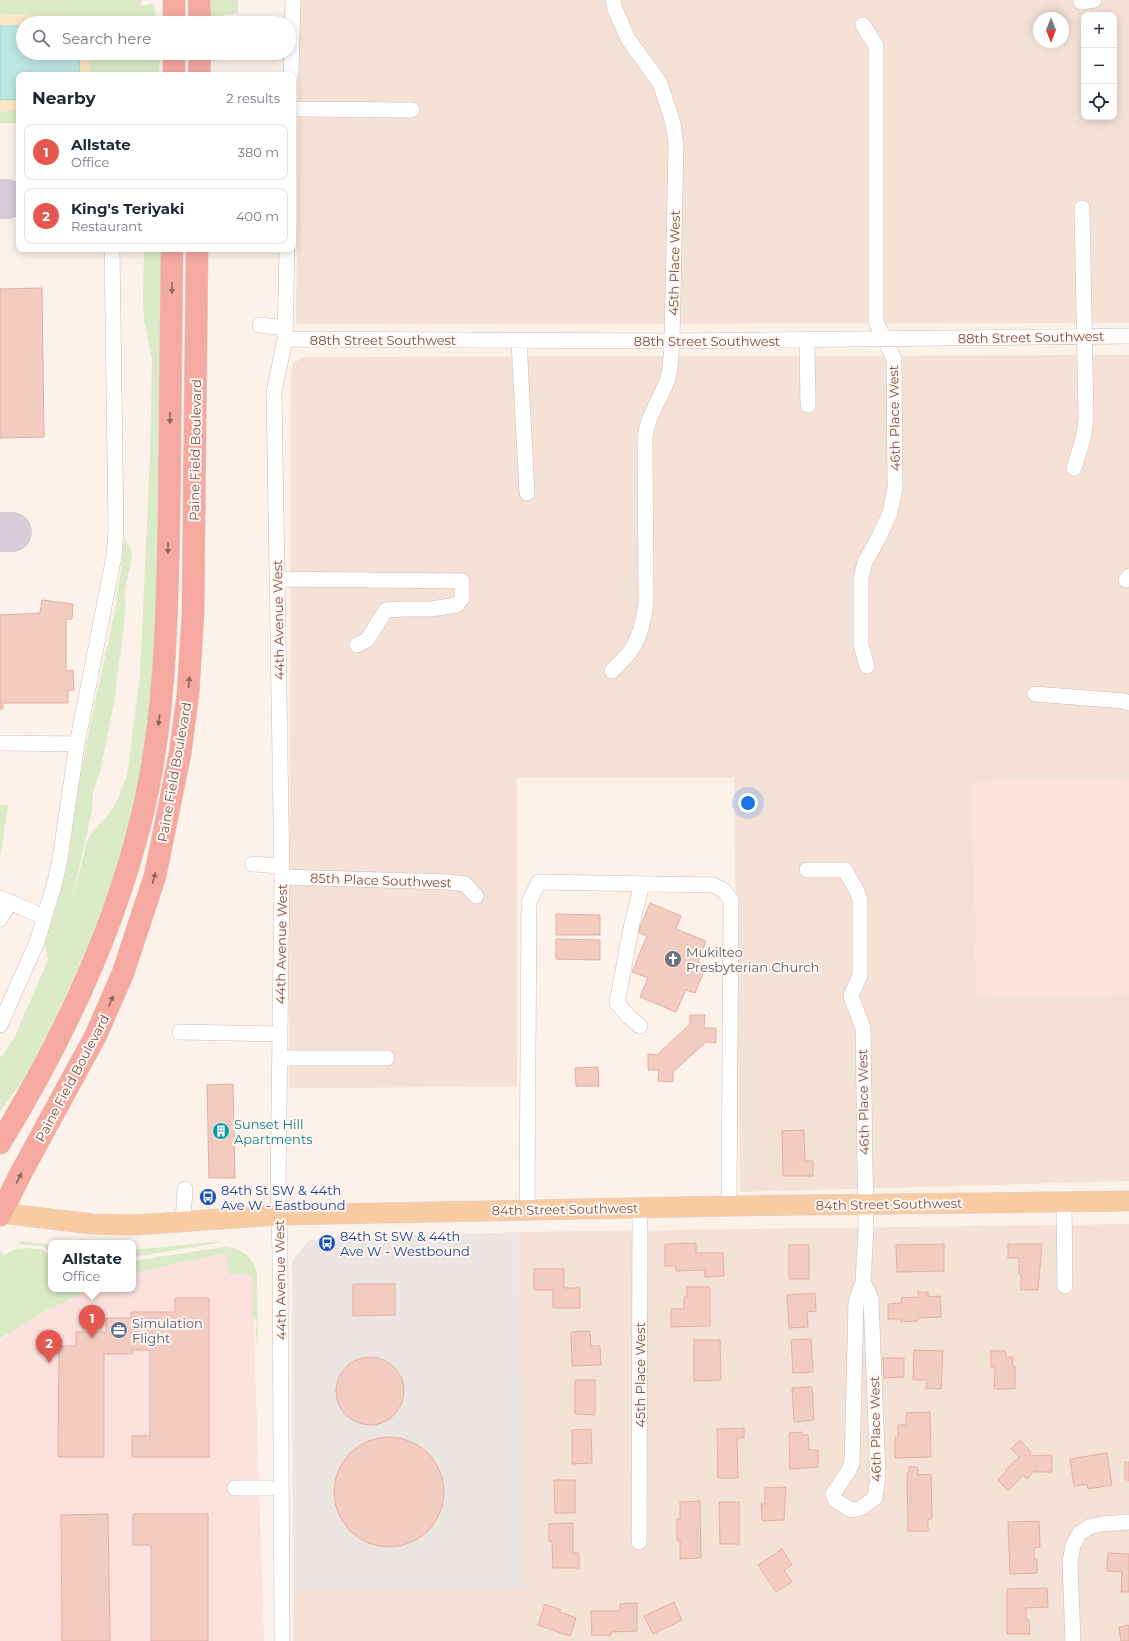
<!DOCTYPE html>
<html lang="en">
<head>
<meta charset="utf-8">
<style>
  :root { --surface:#fff; --page:#f6f6f7; --text:#1f2937; --muted:#747a83; --line:#e0e1e3; --accent:#e45850 }
  body { margin:0; font-family:Montserrat,sans-serif; background:var(--page); color:var(--text) }
  .controls { position:absolute; right:12px; top:12px; display:grid; overflow:hidden; border-radius:8px; box-shadow:0 2px 10px #0003 }
  .controls button { width:36px; height:36px; display:grid; place-items:center; padding:0; border:0; border-bottom:1px solid var(--line); background:var(--surface); color:var(--text); font:20px sans-serif }
  .compass { position:absolute; left:1033px; top:12px; width:36px; height:36px; border-radius:50%; background:var(--surface); box-shadow:0 2px 10px #0003; rotate:180deg }
  .you { position:absolute; left:748px; top:803px; width:14px; height:14px; margin:-10px; border:3px solid #fff; border-radius:50%; background:#1a73e8; box-shadow:0 0 0 6px #1a73e833 }
  .badge { display:grid; place-items:center; width:26px; height:26px; border-radius:50%; background:var(--accent); color:#fff; font-size:13px; font-weight:700 }
  .pin { position:absolute; translate:-50% -33px; filter:drop-shadow(0 1px 2px #0008) }
  .pin::after { content:''; position:absolute; top:21px; width:14px; height:12px; background:inherit; clip-path:polygon(0 0,100% 0,50% 100%) }
  .popup { position:absolute; left:48px; top:1240px; width:88px; height:52px; box-sizing:border-box; display:grid; place-content:center; border-radius:8px; background:var(--surface); filter:drop-shadow(0 1px 3px #0005); font-size:13px; white-space:nowrap; color:var(--muted) }
  .popup b { font-size:15px; color:var(--text) }
  .popup::after { content:''; position:absolute; left:50%; top:100%; margin-left:-8px; border:8px solid transparent; border-top-color:var(--surface) }
  .list { margin:0; padding:0; list-style:none }
  h2 { display:flex; justify-content:space-between; align-items:center; height:52px; margin:0; padding:0 16px; font-size:17px }
  h2 small { font-size:13px; font-weight:400; color:var(--muted) }
  .list li { display:grid; grid-template-columns:26px 1fr auto; gap:12px; align-items:center; box-sizing:border-box; height:56px; margin:0 8px 8px; padding:0 8px; border:1px solid var(--line); border-radius:8px }
  .list b { display:block; font-size:15px; white-space:nowrap }
  .list p { margin:0; font-size:13px; white-space:nowrap; color:var(--muted) }
  .list em { font-size:13px; font-style:normal; color:var(--muted) }
  .icon { flex:none; width:22px; height:22px; fill:none; stroke:currentColor; stroke-width:2; stroke-linecap:round; stroke-linejoin:round }
  .map { position:relative; flex:none; width:1129px; height:1641px; overflow:hidden }
  .search { position:absolute; background:var(--surface); box-shadow:0 2px 10px #0003; left:16px; top:16px; width:280px; height:44px; display:flex; align-items:center; gap:10px; box-sizing:border-box; padding:0 14px; border-radius:22px; color:var(--muted); font-size:15px }
  .panel { position:absolute; background:var(--surface); box-shadow:0 2px 10px #0003; left:16px; top:72px; width:280px; height:180px; border-radius:8px }
  .map>svg:first-child { display:block }
  .residential { fill:#f4e2d7; fill-rule:evenodd }
  .commercial { fill:#fce1dd }
  .industrial { fill:#ede5e2 }
  .green { fill:#dbeac7 }
  .sand { fill:#fbe6c4 }
  .water { fill:#bde6e5; stroke:#a3d8d7 }
  .lines { fill:none; stroke-linecap:round; stroke-linejoin:round }
  .taxiway { stroke:#d7ccd8; stroke-width:40 }
  .building { fill:#f2ccc1; stroke:#e4afa1 }
  .minor-casing { stroke:#d1bab1; stroke-width:16 }
  .major-casing { stroke:#d9cfcd; stroke-width:21 }
  .highway-casing { stroke:#d9cfcd; stroke-width:23 }
  .minor { stroke:#fff; stroke-width:15 }
  .major { stroke:#f9cba3; stroke-width:20 }
  .highway { stroke:#f5a9a1; stroke-width:22 }
  .oneway { fill:#90655d }
  .labels { text-anchor:middle; dominant-baseline:central; stroke-width:4; stroke-linejoin:round; paint-order:stroke }
  .street-label { font-size:13px; fill:#77544c; stroke:#fff6f0 }
  .worship-label { font-size:13px; fill:#5b616d; stroke:#fff6f0; text-anchor:start }
  .culture-label { font-size:13px; fill:#0d838f; stroke:#fff6f0; text-anchor:start }
  .transit-label { font-size:13px; fill:#164399; stroke:#fff6f0; text-anchor:start }
  .service-label { font-size:13px; fill:#4e5e75; stroke:#fff6f0; text-anchor:start }
</style>
</head>
<body>
<div class="map">
<svg width="1129" height="1641" viewBox="0 0 1129 1641">
  <rect width="100%" height="100%" fill="#fcf2e9"/>
  <path class="residential" d="M299,0H1129V323L296,324ZM1084,15H1114V117H1084ZM1039,18H1063V42H1039Z
    M1129,355V780L973,782L976,996L1129,994V1181L740,1192L734,778H517V1087L289,1088L291,370L295,362L306,357Z
    M1129,1224V1641H293V1590L524,1588L519,1232Z"/>
  <path class="commercial" d="M1129,780V994L976,996L973,782Z
    M226,1254L252,1274L264,1641H0V1341L22,1325L84,1289H133V1272L160,1264Z"/>
  <path class="industrial" d="M519,1232L524,1589L293,1590L292,1261L309,1240Z"/>
  <path class="green" d="M0,0H141V6L152,4L156,12L152,23H87L81,16L0,15Z
    M211,0H238V13L223,15L218,23H215L211,18Z
    M90,53H157L160,54L159,75H90Z
    M19,110V123H0V111Z
    M144,249H161C161,324 159,399 158,473C157,541 158,608 153,676C145,784 115,888 70,986C50,1030 32,1074 0,1111V1056H2L15,1036L48,960L44,941L67,868L79,784L89,731L117,601L116,598L121,571L124,538L130,547L132,555L125,592L126,609L114,703L100,773L93,792L92,811L70,908L88,838L114,807L127,776L140,675L150,458L152,358L144,321L143,298Z
    M0,805H8L0,859Z
    M19,1241L51,1245V1252L43,1246L20,1244Z
    M222,1241L216,1243L133,1257V1250Z
    M224,1247C242,1248 253,1256 257,1274L258,1346L256,1344L257,1338L255,1332L257,1322L255,1319L252,1318V1274H229L226,1254L186,1261L133,1274V1261Z
    M25,1248L41,1249L51,1257V1289H91L47,1310L0,1339V1251L4,1255L16,1249Z"/>
  <path class="sand" d="M0,15L81,16L87,23H23V26H0Z
    M80,53H90V75H79Z
    M19,99V110L0,111V100Z"/>
  <path class="water" d="M0,26H23V53H80L79,75H19V99L0,100Z"/>
  <g class="lines">
    <path class="taxiway" d="M0,199H7
      M0,532H12"/>
  </g>
  <path class="building" d="M42,288L44,437L0,438V289Z
    M42,600L73,604L72,619H66V671L73,670L74,690H68V703H3V709H0V615L40,613Z
    M650,903L681,916L676,929L706,941L698,962L706,966L695,993L686,990L676,1012L640,997L648,978L632,972L647,936L638,932Z
    M556,914L600,915V935H556Z
    M556,939L600,940V960L556,959Z
    M690,1015H705L704,1028H716V1043L706,1042L673,1072V1082L658,1081L659,1070H648V1054L657,1055L690,1024Z
    M598,1067L599,1086H576L575,1068Z
    M233,1084L235,1178H209L207,1085Z
    M804,1130L805,1161H813V1176H783L782,1131Z
    M696,1243V1253H723L724,1276L705,1277V1270L676,1271V1266H665V1244Z
    M944,1244V1271L897,1272L896,1245Z
    M1008,1244H1042L1038,1290H1021V1274H1019V1258H1008Z
    M789,1245H809V1279H789Z
    M534,1269H564V1288H580V1308H553V1290H534Z
    M353,1284H395V1315L353,1316Z
    M687,1287H710V1326L671,1327V1309H684V1297H687Z
    M918,1292H928V1297L940,1296L941,1317L918,1318V1321L901,1322V1319H888V1304L902,1303L901,1298L918,1297Z
    M815,1293L816,1311L807,1312L808,1327L789,1328L787,1295Z
    M175,1298H209V1457H132V1436H150V1350H132V1354H104V1457H58L59,1346H76V1332H106V1318H131V1312H175Z
    M590,1331L591,1346H600L601,1365L572,1366L571,1332Z
    M811,1339L813,1372L793,1373L791,1340Z
    M694,1340H720L721,1380L694,1381Z
    M914,1350L943,1351L941,1389L926,1388L927,1380H913Z
    M991,1351H1006V1357H1013L1012,1366H1015V1389H994L995,1367H991Z
    M336 1391a34 34 0 1 1 68 0a34 34 0 1 1-68 0Z
    M883,1358H904V1377L884,1378Z
    M575,1380H595V1415L575,1414Z
    M812,1387L814,1420L794,1422L792,1388Z
    M930,1412L931,1457L895,1458V1437H898V1425H906V1413Z
    M744,1428V1438H737L738,1478H718L717,1429Z
    M591,1429L592,1463L572,1464V1430Z
    M802,1432V1435H808L809,1450H818V1467L790,1469L789,1433Z
    M334 1492a55 55 0 1 1 110 0a55 55 0 1 1-110 0Z
    M1020,1440L1031,1452L1029,1456L1052,1455V1472H1035V1470L1027,1479L1023,1475L1008,1491L998,1480L1007,1471L1005,1470L1019,1457L1011,1449Z
    M1107,1453L1112,1485L1088,1489L1087,1484L1074,1486L1070,1459Z
    M1125,1462H1129V1481L1125,1479Z
    M909,1467H918V1475L931,1474L932,1519H928V1531H908L907,1473H909Z
    M554,1480H575V1513H555Z
    M786,1487L784,1520L762,1521L761,1504H765V1488Z
    M700,1501L701,1558L680,1559V1540H677V1519H680V1502Z
    M719,1502H739V1544H720Z
    M108,1514L110,1641H62L61,1515Z
    M133,1514H208V1641H151V1545H133Z
    M1039,1521L1040,1547L1034,1548V1559H1037V1573L1010,1574L1008,1522Z
    M573,1523V1553H579V1568H553L552,1542H549V1524Z
    M782,1549L792,1565L784,1570L792,1582L776,1592L758,1565Z
    M1108,1553L1129,1554V1592H1121L1122,1572L1107,1571Z
    M1047,1588L1048,1607L1026,1608V1620H1029L1030,1634H1007V1589Z
    M674,1602L682,1620L653,1634L644,1616Z
    M637,1603V1631L611,1632V1635H592L591,1611H620V1604Z
    M545,1604L561,1610L560,1612L576,1618L570,1636L538,1625Z
    M1129,1625V1641H1121L1119,1627Z"/>
  <g class="lines">
    <g class="minor-casing">
      <path id="minor" d="M1081,2L1094,0
        M863,25L876,46V322L894,359L895,488L890,513L878,539L865,562L861,578V645L867,666
        M291,75L293,0
        M293,109L412,110
        M260,325L285,328
        M285,339L672,341L1129,336
        M807,340L808,405
        M519,341L527,493
        M1074,468L1083,439L1086,419L1082,208
        M277,579L462,581V598L457,605L431,609H403L386,610L367,640L357,645
        M1126,580L1129,576
        M612,671C618,664 626,658 631,650C641,636 644,618 646,602L645,438C647,415 661,400 668,378C671,367 671,353 672,341L676,144L673,123L660,83L628,39L615,9L613,0
        M1035,694L1124,701L1129,703
        M0,743L77,744
        M253,864L281,866
        M807,870H845L857,891L860,900V975L851,996L863,1028L866,1229L863,1282L871,1299L878,1476L875,1498L861,1508L851,1510L835,1500L833,1494L848,1472L852,1463L856,1302L863,1282
        M282,877L448,882L465,884L476,896
        M0,898L44,917
        M0,919L10,902
        M0,1025L37,942L55,882L60,859L77,744L114,556L116,530L112,249
        M640,1026L629,1017L617,1003L632,923L642,884
        M180,1032L280,1034
        M280,1058H387
        M1064,1203L1065,1286
        M527,1209L529,902L539,882L713,885L723,890L731,900L729,1206
        M183,1222L185,1189
        M235,1488H281
        M639,1542L640,1207
        M282,1641L280,1252L278,1188L282,877L274,392L285,339L287,249
        M1073,1641L1070,1563L1073,1545L1080,1533L1089,1527L1101,1524L1129,1522"/>
    </g>
    <g class="major-casing">
      <path id="major" d="M0,1213L92,1224L135,1225L279,1215L729,1206L1129,1201"/>
    </g>
    <g class="highway-casing">
      <path id="highway" d="M174,0V23
        M199,0L200,23
        M174,75V53
        M199,75L200,53
        M0,1143C61,1043 113,934 141,820C166,720 167,617 169,515C170,426 171,338 172,249
        M0,1215L21,1173L96,1035L123,973L155,876L180,754L188,694L193,614L197,249"/>
    </g>
    <use href="#minor" class="minor"/>
    <use href="#major" class="major"/>
    <use href="#highway" class="highway"/>
  </g>
  <defs><path id="oneway-solid" d="M-6-.8H1V-3.2L6.5 0L1 3.2V.8H-6Z"/></defs>
  <g class="oneway">
    <use href="#oneway-solid" transform="translate(172 288) rotate(91)"/>
    <use href="#oneway-solid" transform="translate(170 418) rotate(91)"/>
    <use href="#oneway-solid" transform="translate(168 548) rotate(91)"/>
    <use href="#oneway-solid" transform="translate(189 682) rotate(-86)"/>
    <use href="#oneway-solid" transform="translate(159 720) rotate(97)"/>
    <use href="#oneway-solid" transform="translate(154 878) rotate(-74)"/>
    <use href="#oneway-solid" transform="translate(111 1001) rotate(-67)"/>
    <use href="#oneway-solid" transform="translate(19 1178) rotate(-63)"/>
  </g>
  <defs>
    <g id="church-disc" transform="scale(0.9)"><circle r="9.5" fill="#6b7280" stroke="#fff6f0"/><path d="M-1.2-6h2.4v3.5h3.3v2.4h-3.3V6h-2.4V-.1h-3.3v-2.4h3.3Z" fill="#fff"/></g>
    <g id="building-disc" transform="scale(0.9)"><circle r="9.5" fill="#0f9aa8" stroke="#fff6f0"/><path d="M-4-6H4V6H1V3H-1V6H-4ZM-2.5-4.3h1.7v1.8h-1.7ZM.8-4.3h1.7v1.8H.8ZM-2.5-1h1.7V.8h-1.7ZM.8-1h1.7V.8H.8Z" fill="#fff"/></g>
    <g id="bus-disc" transform="scale(0.9)"><circle r="9.5" fill="#1a4fb4" stroke="#fff6f0"/><path d="M-5-6H5V4H4V6H2V4H-2V6H-4V4H-5ZM-3.5-4V0h7V-4ZM-3.5 1.2v1.5H-2V1.2ZM2 1.2v1.5H3.5V1.2Z" fill="#fff"/></g>
    <g id="office-disc" transform="scale(0.9)"><circle r="9.5" fill="#5c6f8a" stroke="#fff6f0"/><path d="M-6-3h4V-5.5h4V-3h4V5H-6ZM-1-4.5V-3h2v-1.5ZM-6 0V1H6V0Z" fill="#fff"/></g>
  </defs>
  <g fill-rule="evenodd">
    <use href="#church-disc" x="673" y="959"/>
    <use href="#building-disc" x="221" y="1131"/>
    <use href="#bus-disc" x="208" y="1197"/>
    <use href="#bus-disc" x="327" y="1243"/>
    <use href="#office-disc" x="119" y="1330"/>
  </g>
  <g class="labels">
    <g class="street-label">
      <text transform="translate(674 263) rotate(-89)">45th Place West</text>
      <text transform="translate(1031 337) rotate(-1)">88th Street Southwest</text>
      <text x="383" y="340">88th Street Southwest</text>
      <text x="707" y="341">88th Street Southwest</text>
      <text transform="translate(894 418) rotate(-91)">46th Place West</text>
      <text transform="translate(195 450) rotate(-89)">Paine Field Boulevard</text>
      <text transform="translate(278 620) rotate(-91)">44th Avenue West</text>
      <text transform="translate(174 772) rotate(-80)">Paine Field Boulevard</text>
      <text transform="translate(381 880) rotate(2)">85th Place Southwest</text>
      <text transform="translate(281 944) rotate(-89)">44th Avenue West</text>
      <text transform="translate(72 1078) rotate(-62)">Paine Field Boulevard</text>
      <text transform="translate(863 1102) rotate(-91)">46th Place West</text>
      <text transform="translate(889 1204) rotate(-1)">84th Street Southwest</text>
      <text transform="translate(565 1209) rotate(-1)">84th Street Southwest</text>
      <text transform="translate(280 1280) rotate(-91)">44th Avenue West</text>
      <text transform="translate(640 1375) rotate(-90)">45th Place West</text>
      <text transform="translate(875 1429) rotate(-91)">46th Place West</text>
    </g>
    <g class="worship-label">
      <text x="686" y="952">Mukilteo<tspan x="686" dy="15">Presbyterian Church</tspan></text>
    </g>
    <g class="culture-label">
      <text x="234" y="1124">Sunset Hill<tspan x="234" dy="15">Apartments</tspan></text>
    </g>
    <g class="transit-label">
      <text x="221" y="1190">84th St SW &amp; 44th<tspan x="221" dy="15">Ave W - Eastbound</tspan></text>
      <text x="340" y="1236">84th St SW &amp; 44th<tspan x="340" dy="15">Ave W - Westbound</tspan></text>
    </g>
    <g class="service-label">
      <text x="132" y="1323">Simulation<tspan x="132" dy="15">Flight</tspan></text>
    </g>
  </g>
</svg>
<div class="controls">
<button>+</button>
<button>−</button>
<button><svg class="icon" aria-label="locate" viewBox="0 0 24 24"><circle cx="12" cy="12" r="6"/><path d="M12 2v4M12 18v4M2 12h4M18 12h4"/></svg></button>
</div>
<svg class="compass" viewBox="-18 -18 36 36"><path d="M0-13l5 13h-10z" fill="#e53935"/><path d="M0 13l5-13h-10z" fill="#747a83"/></svg>
<div class="you"></div>
<div class="pin badge" style="left:92px;top:1338px">1</div>
<div class="popup"><b>Allstate</b>Office</div>
<div class="pin badge" style="left:49px;top:1363px">2</div>
<div class="search"><svg class="icon" aria-label="search" viewBox="0 0 24 24"><circle cx="10" cy="10" r="6"/><path d="M15 15l6 6"/></svg>Search here</div>
<section class="panel">
<h2>Nearby<small>2 results</small></h2>
<ul class="list">
<li><span class="badge">1</span><div><b>Allstate</b><p>Office</p></div><em>380 m</em></li>
<li><span class="badge">2</span><div><b>King's Teriyaki</b><p>Restaurant</p></div><em>400 m</em></li>
</ul>
</section>
</div>
</body>
</html>
